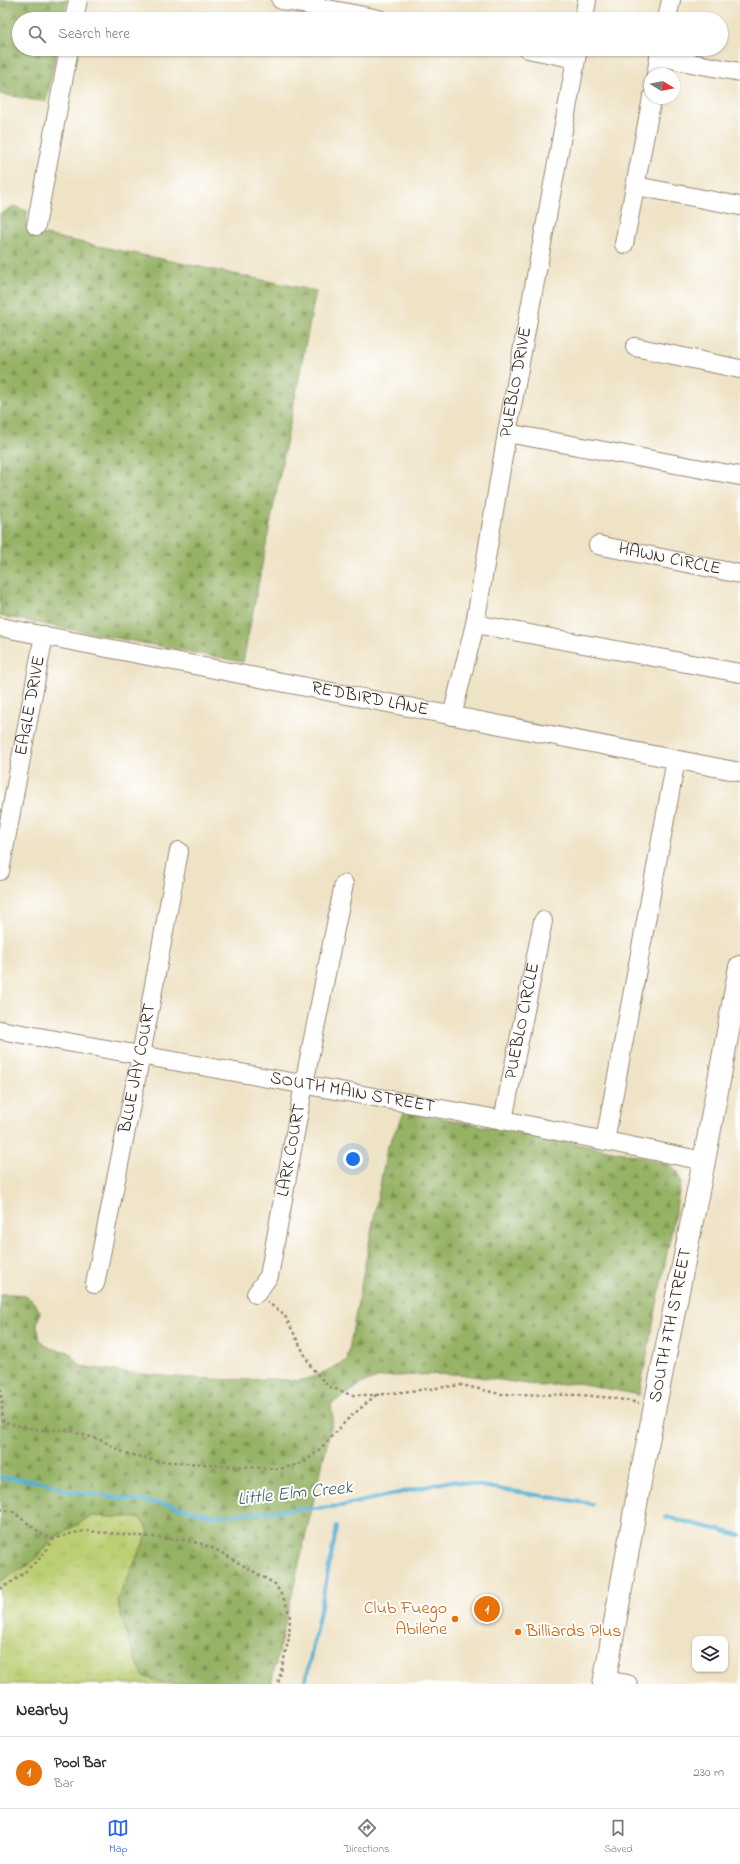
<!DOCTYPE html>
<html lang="en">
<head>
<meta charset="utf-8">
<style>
  :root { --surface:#fff; --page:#f2f2f3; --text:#2b2b33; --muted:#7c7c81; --line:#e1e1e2; --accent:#2563eb }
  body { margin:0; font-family:"Indie Flower",sans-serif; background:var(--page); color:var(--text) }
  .controls { position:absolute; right:12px; bottom:12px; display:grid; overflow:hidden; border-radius:8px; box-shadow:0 1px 3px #0004 }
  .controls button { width:36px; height:36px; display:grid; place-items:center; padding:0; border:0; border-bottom:1px solid var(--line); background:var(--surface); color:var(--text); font:20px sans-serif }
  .compass { position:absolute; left:644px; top:68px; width:36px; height:36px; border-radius:50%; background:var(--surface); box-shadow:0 1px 3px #0004; rotate:100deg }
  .you { position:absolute; left:353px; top:1159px; width:14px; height:14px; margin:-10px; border:3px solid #fff; border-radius:50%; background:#1a73e8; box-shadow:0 0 0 6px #1a73e833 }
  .badge { display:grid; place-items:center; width:26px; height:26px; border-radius:50%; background:var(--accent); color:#fff; font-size:13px; font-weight:700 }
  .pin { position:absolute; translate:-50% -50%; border:2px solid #fff; box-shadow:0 1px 4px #0006 }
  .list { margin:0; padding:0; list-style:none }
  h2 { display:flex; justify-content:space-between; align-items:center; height:52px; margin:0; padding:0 16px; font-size:17px }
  h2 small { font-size:13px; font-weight:400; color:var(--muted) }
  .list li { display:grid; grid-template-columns:26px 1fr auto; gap:12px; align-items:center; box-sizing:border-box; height:72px; padding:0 16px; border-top:1px solid var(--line) }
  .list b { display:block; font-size:15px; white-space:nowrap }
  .list p { margin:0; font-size:13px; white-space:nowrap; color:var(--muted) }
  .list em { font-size:13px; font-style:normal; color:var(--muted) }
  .icon { flex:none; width:22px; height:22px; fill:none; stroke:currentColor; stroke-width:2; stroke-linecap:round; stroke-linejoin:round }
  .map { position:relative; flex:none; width:740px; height:1684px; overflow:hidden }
  .search { position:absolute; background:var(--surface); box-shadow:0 1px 3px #0004; left:12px; right:12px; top:12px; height:44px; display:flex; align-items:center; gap:10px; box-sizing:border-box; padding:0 14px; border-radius:22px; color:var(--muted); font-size:15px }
  .sheet { height:124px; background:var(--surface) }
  nav { display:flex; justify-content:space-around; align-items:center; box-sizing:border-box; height:56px; border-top:1px solid var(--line); background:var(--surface); font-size:11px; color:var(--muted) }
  nav a { display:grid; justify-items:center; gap:2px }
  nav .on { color:var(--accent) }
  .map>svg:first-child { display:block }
  .grass { fill:url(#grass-tufts); stroke:#7c7c48 }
  .forest { fill:url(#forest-firs); stroke:#686e42 }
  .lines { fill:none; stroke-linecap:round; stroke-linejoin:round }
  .stream { stroke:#56b2d4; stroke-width:4 }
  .minor-casing { stroke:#958672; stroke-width:20 }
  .major-casing { stroke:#958672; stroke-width:24 }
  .path { stroke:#958672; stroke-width:2.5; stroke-dasharray:3 3; stroke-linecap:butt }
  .minor { stroke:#fff; stroke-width:18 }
  .major { stroke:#fff; stroke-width:22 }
  .food-dot { fill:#e8710a; stroke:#fff; stroke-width:1.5 }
  .labels { text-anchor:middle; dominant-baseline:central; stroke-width:4; stroke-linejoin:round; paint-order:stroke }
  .street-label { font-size:18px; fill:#3b2a1e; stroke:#fff }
  .food-label { font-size:18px; fill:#c56008; stroke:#fff; text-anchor:end }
  .water-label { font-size:19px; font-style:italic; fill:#466067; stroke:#fff }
</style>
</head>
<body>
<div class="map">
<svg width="740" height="1684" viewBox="0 0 740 1684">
  <defs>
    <pattern id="grass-tufts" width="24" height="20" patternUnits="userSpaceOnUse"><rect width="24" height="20" fill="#bccf73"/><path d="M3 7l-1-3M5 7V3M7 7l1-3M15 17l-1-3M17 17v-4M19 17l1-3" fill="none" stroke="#a2b263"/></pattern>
    <pattern id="forest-firs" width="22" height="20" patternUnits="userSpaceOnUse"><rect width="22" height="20" fill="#95b265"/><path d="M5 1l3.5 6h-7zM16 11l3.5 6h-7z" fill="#7b9153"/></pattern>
  </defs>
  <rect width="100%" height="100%" fill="#fff"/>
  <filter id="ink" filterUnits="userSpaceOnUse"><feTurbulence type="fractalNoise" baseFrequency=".025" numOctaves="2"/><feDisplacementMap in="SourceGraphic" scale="8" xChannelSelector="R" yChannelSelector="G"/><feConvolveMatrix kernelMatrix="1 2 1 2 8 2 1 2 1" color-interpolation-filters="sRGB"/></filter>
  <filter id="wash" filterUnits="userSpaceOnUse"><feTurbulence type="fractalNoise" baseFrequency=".012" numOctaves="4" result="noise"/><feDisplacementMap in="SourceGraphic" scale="16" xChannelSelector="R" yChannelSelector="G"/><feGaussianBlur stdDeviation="0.9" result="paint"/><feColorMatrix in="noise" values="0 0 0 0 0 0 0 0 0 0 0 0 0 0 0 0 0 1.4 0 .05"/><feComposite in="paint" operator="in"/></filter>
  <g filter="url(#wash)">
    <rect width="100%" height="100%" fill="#efe3c6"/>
    <path class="grass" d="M91,1516L140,1518L149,1531L117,1601L129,1642L143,1676L164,1684H0V1581L30,1564L54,1538Z"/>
    <path class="forest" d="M0,0H67L63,19H19V49H57L46,102L0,94Z
      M14,206L27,211L26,231L316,291L243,662L0,616V214Z
      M405,1111L634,1155L668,1164L678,1172L681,1183L639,1395L578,1383L541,1386L458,1374L414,1375L380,1377L363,1383L331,1404L333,1418L271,1684H164L143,1676L129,1642L117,1601L149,1531L140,1518L91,1516L54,1538L30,1564L0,1581V1294C19,1294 30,1292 40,1312L37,1325L40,1340L50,1348L69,1352L80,1366C143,1375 208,1382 272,1379C280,1379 295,1382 302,1380C315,1378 335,1366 347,1360L387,1148Z"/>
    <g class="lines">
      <path class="stream" d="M0,1477L42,1482L68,1491L170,1505L214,1516L341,1506L451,1481L592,1504
        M666,1517L740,1535
        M305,1684L337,1527"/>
    </g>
  </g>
  <g filter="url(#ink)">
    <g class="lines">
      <g class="minor-casing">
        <g id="minor">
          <path d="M281,0L379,19"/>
          <path d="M74,19L78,0"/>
          <path d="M584,19L587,0"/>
          <path d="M667,19L671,0"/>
          <path d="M528,49L576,59"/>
          <path d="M659,57L740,72"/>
          <path d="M656,74L661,49"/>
          <path d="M636,186L740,206"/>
          <path d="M36,226L69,49"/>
          <path d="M624,244L652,98"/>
          <path d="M635,347L740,369"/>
          <path d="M507,433L740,476"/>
          <path id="s1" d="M598,545L740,574"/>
          <path d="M475,624L740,673"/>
          <path id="s2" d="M0,627L740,772"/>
          <path id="s3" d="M452,716L475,624L507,433L578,49"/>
          <path id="s4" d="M0,871L44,635"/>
          <path id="s5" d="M0,1030L503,1120L704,1161"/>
          <path id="s6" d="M503,1120L543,921"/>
          <path d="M605,1141L676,760"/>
          <path id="s7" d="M95,1284L141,1055L179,851"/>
          <path id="s8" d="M256,1294L269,1276L304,1084L344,884"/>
          <path d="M605,1680L628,1684"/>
        </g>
      </g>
      <g class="major-casing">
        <g id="major">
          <path id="s9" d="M604,1684L642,1471L704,1161L740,967"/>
        </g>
      </g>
      <path class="path" d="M0,1377L3,1422L23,1427L42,1430H67L101,1440L125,1453L156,1461L279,1469L303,1463L318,1451L348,1419L376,1395H351L328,1386L311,1367L284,1314L267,1302
        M376,1395L462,1385L500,1394L581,1395L614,1398L639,1403
        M0,1509L13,1512L43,1535L54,1539
        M0,1589L18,1578L40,1558L54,1539L73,1533L86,1531L184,1540L202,1544L215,1549L275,1584L285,1601L290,1617L289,1638L278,1684"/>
      <use href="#minor" class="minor"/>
      <use href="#major" class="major"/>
    </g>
  </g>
  <g class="food-dot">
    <circle cx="455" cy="1619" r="4"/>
    <circle cx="518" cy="1632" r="4"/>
  </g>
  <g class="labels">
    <g class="street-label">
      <text stroke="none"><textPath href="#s3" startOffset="340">PUEBLO DRIVE</textPath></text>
      <text stroke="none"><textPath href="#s1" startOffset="73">HAWN CIRCLE</textPath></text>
      <text stroke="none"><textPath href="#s2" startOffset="377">REDBIRD LANE</textPath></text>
      <text stroke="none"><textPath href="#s4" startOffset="168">EAGLE DRIVE</textPath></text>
      <text stroke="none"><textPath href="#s6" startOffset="101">PUEBLO CIRCLE</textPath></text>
      <text stroke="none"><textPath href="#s7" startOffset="220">BLUE JAY COURT</textPath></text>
      <text stroke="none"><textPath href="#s5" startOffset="358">SOUTH MAIN STREET</textPath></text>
      <text stroke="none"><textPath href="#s8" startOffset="150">LARK COURT</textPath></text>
      <text stroke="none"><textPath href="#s9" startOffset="365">SOUTH 7TH STREET</textPath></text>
    </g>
    <g class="food-label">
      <text x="447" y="1609">Club Fuego<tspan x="447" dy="21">Abilene</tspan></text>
      <text x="526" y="1632" text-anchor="start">Billiards Plus</text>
    </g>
    <g class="water-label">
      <text transform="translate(295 1494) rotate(-6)">Little Elm Creek</text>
    </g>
  </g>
</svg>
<div class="controls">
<button><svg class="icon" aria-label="layers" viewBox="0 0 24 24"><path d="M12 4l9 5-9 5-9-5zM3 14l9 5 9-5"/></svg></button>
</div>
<svg class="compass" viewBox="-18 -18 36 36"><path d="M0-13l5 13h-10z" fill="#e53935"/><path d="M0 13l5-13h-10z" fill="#7c7c81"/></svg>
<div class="you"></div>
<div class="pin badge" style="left:487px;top:1609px;background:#e8710a">1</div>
<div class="search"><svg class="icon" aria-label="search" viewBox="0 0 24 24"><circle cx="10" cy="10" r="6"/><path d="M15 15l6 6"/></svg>Search here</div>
</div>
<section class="sheet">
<h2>Nearby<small></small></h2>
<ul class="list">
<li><span class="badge" style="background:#e8710a">1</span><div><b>Pool Bar</b><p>Bar</p></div><em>230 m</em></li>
</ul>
</section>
<nav>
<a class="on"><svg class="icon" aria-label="map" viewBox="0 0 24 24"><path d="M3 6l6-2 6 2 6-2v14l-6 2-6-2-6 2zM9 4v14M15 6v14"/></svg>Map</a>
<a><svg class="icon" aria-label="directions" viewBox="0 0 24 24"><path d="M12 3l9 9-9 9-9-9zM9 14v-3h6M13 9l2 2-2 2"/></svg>Directions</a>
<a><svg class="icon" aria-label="saved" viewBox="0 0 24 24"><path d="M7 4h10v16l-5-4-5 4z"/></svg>Saved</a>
</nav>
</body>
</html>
